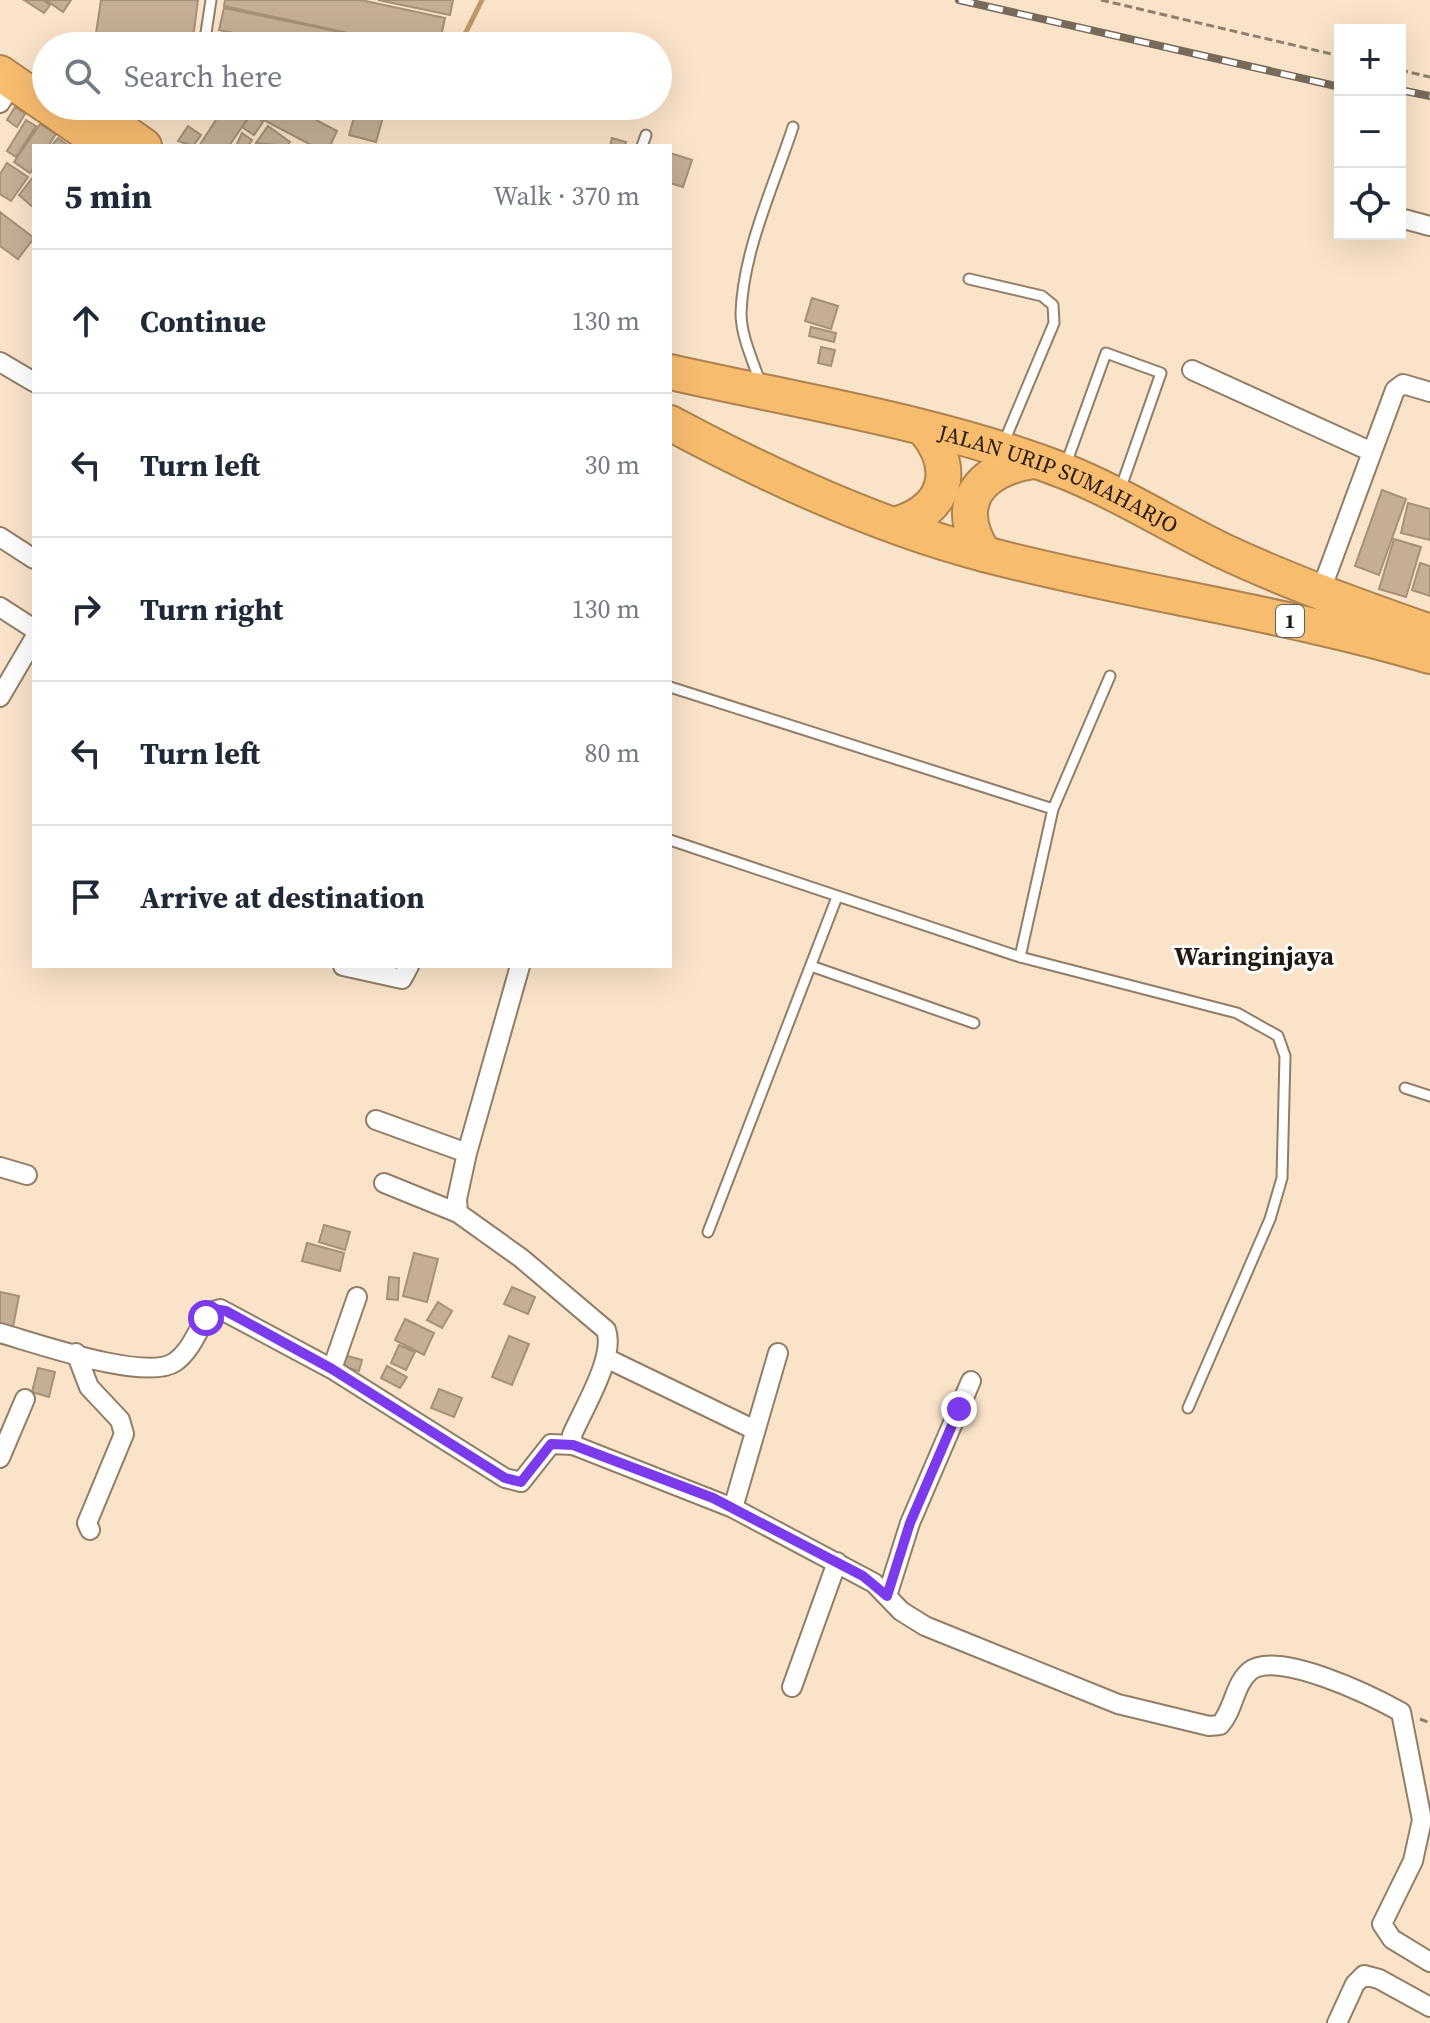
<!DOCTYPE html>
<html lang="en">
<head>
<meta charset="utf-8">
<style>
  :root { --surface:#fff; --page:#f2f2f3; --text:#1f2937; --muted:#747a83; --line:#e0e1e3 }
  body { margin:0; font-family:"Source Serif 4",serif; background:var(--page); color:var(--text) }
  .controls { position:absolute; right:24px; top:24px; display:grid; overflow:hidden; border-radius:0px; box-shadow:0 8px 32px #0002 }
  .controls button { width:72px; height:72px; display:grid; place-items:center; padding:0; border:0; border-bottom:2px solid var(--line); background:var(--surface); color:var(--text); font:40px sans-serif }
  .stop { position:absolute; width:24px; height:24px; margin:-18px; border:6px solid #7c3aed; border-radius:50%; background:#fff }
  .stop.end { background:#7c3aed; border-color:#fff; box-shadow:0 2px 8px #0008 }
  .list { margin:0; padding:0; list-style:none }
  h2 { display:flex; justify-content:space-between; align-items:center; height:104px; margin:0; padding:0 32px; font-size:34px }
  h2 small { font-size:26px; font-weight:400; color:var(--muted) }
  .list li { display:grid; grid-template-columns:52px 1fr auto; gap:24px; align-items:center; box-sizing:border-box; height:144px; padding:0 32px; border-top:2px solid var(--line) }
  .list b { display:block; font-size:30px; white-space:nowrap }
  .list em { font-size:26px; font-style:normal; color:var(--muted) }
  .icon { flex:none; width:44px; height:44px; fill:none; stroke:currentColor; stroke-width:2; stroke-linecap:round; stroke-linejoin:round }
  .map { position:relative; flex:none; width:1430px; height:2023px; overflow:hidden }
  .search { position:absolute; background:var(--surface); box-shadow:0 8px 32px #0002; left:32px; top:32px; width:640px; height:88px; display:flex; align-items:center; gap:20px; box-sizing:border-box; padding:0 28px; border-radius:44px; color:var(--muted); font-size:30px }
  .panel { position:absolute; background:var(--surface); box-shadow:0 8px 32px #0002; left:32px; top:144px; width:640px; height:824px; border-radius:0px }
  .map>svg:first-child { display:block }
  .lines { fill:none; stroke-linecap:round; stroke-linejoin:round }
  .stream { stroke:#c09968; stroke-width:5 }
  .building { fill:#c4af96; stroke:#a59078; stroke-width:2 }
  .lane-casing { stroke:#927e66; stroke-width:13 }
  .street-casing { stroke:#927e66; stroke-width:22 }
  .highway-casing { stroke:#ad834e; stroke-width:38 }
  .path { stroke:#8f806d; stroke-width:3; stroke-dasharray:8 4; stroke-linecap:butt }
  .lane { stroke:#fff; stroke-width:9 }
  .street { stroke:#fff; stroke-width:18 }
  .highway { stroke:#f8bc6f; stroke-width:34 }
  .rail-casing { stroke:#786a5a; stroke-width:8 }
  .rail { stroke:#fff; stroke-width:5; stroke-dasharray:15; stroke-linecap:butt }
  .route { stroke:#7c3aed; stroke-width:10 }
  .labels { text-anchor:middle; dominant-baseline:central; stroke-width:6; stroke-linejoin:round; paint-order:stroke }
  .shield { fill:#fff; stroke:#645f58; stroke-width:2 }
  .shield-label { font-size:20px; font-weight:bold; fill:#221a10 }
  .street-label { font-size:22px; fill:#221a10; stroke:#fff }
  .quarter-label { font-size:26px; font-weight:bold; fill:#221a10; stroke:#fff }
</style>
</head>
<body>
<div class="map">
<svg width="1430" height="2023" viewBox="0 0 1430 2023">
  <rect width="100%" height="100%" fill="#f9e3c9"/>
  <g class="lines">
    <path class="stream" d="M460,44L482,0"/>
  </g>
  <path class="building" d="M24,0H43L50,5L44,13Z
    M46,0H71L63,12Z
    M101,0H198L192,46H94Z
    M225,0H361L445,18L439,46H408L224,6Z
    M378,0H453L450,15Z
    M224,8L408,46H295L219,30Z
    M223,34L284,46H221Z
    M225,106H256L229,146H199Z
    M266,106H290L337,131L330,146H313L260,118Z
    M357,106L385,110L376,142L349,135Z
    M15,107L25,114L17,127L7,120Z
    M252,114L263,122L254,135L242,127Z
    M26,120L36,126L16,157L7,151Z
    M40,124L56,134L48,146H34V167L30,173L14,162Z
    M188,126L201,135L193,146L178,141Z
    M268,126L290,142L287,146L256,143Z
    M242,133L252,140L248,146H236Z
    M58,138L69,146H51Z
    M612,138L626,142L625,146H610Z
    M670,153L692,160L683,187L670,183Z
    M7,163L28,177L11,201L0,194V174Z
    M34,176V208L19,195Z
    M0,212L34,238L18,259L0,246Z
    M812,298L838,306L831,329L805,321Z
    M811,327L836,333L834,342L809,336Z
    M821,347L835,350L831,366L818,363Z
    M1382,490L1406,499L1379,575L1355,566Z
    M1408,503L1430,509V540L1401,533Z
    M1394,539L1421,547L1406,597L1379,589Z
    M1420,563L1430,566V596L1412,590Z
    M324,1225L350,1232L345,1250L319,1242Z
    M307,1243L344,1253L340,1271L302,1261Z
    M414,1253L438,1259L427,1302L403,1296Z
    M389,1277L399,1278L398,1300L387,1299Z
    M512,1287L535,1297L528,1314L504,1304Z
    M0,1292L19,1296L13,1327L0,1325Z
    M438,1302L452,1311L442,1328L427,1320Z
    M405,1319L434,1333L424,1355L395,1340Z
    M509,1336L529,1344L512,1385L492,1377Z
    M399,1345L415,1352L406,1370L391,1363Z
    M344,1355L362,1360L359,1371L341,1366Z
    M387,1366L407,1377L400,1388L381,1378Z
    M38,1368L55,1372L49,1397L32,1392Z
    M439,1389L462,1398L454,1417L431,1408Z"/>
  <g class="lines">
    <g class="lane-casing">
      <path id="lane" d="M204,46L211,0
        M642,146L646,135
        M969,279L1042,296L1053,305L1054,323L1004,442
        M761,385C754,363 741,337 741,313C743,251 774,185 793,127
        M1066,464L1106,353L1161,373L1120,490
        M670,687L1053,809
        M670,840L1020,957L1237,1013L1278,1036L1285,1056L1282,1178L1270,1219L1188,1408
        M1020,957L1053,809L1110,676
        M811,966L974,1023
        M1405,1088L1430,1096
        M708,1232L837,897"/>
    </g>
    <g class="street-casing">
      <path id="street" d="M0,103L13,82
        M1400,218L1430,226
        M0,362L34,382
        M1192,370L1372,452
        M0,537L34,559
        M1320,593L1395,390L1403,384L1430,392
        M0,607L34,629
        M0,697L34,639
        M343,966L402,979L409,966
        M520,966L467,1153L457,1199L458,1213L521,1258L606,1330C616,1356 583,1409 572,1435L573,1445L733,1508L874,1583L901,1611L925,1626L1118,1704L1209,1726L1220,1725C1234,1710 1234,1684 1250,1671C1277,1649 1374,1697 1401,1712L1422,1820L1413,1861L1382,1924L1392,1939L1430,1962
        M376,1120L467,1153
        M0,1167L27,1175
        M384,1183L458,1213
        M0,1333C36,1343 146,1382 175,1362C192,1350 198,1328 210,1312L220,1309L332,1369L505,1478L521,1482L551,1444L573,1445
        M76,1353L89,1387L120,1420L124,1434L87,1523L90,1530
        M606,1358L755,1430
        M332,1369L357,1297
        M0,1458L25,1399
        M733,1508L778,1353
        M887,1596L910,1523L971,1381
        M792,1687L837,1562
        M1337,2023L1355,1984L1364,1975L1379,1979L1430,2007"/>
    </g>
    <g class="highway-casing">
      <g id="highway">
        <path d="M0,73L46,105"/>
        <path d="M48,106L105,146"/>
        <path d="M87,106L144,146"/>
        <path id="s1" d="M670,372C799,401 940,423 1064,471C1119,493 1168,524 1221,550C1289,582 1359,607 1430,632"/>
        <path d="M670,423C767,475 882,528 988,555C1134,593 1285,613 1430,656"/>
        <path d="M898,524C946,509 957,470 926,431"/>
        <path d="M984,554C951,503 980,469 1033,461"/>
      </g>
    </g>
    <path class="path" d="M1101,0L1340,56
      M1400,70L1430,77
      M1420,1719L1430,1723"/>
    <use href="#lane" class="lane"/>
    <use href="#street" class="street"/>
    <use href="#highway" class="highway"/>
    <g class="rail-casing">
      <path id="rail" d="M959,0L1340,87
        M1400,90L1430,96"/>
    </g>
    <use href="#rail" class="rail"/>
  </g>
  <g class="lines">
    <path class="route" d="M206,1318L214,1309L226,1311L332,1369L505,1478L521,1482L551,1444L573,1445L713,1498L863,1576L887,1596L910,1523L959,1409"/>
  </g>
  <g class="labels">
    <rect class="shield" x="1276" y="605" width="28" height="32" rx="6"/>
    <g class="shield-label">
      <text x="1290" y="621">1</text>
    </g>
    <g class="street-label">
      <text stroke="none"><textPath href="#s1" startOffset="404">JALAN URIP SUMAHARJO</textPath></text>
    </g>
    <g class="quarter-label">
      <text x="1254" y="956">Waringinjaya</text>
    </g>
  </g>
</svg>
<div class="controls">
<button>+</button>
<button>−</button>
<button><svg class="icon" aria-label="locate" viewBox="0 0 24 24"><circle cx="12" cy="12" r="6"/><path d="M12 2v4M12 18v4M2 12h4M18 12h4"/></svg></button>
</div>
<div class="stop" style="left:206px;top:1318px"></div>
<div class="stop end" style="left:959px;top:1409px"></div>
<div class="search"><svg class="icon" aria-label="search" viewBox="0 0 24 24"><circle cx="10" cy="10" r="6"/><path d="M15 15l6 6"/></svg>Search here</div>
<section class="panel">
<h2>5 min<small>Walk · 370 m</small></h2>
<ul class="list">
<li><svg class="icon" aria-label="ahead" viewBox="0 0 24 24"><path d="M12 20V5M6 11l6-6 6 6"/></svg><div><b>Continue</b></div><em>130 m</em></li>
<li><svg class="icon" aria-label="left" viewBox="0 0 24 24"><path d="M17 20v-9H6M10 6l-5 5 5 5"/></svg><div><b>Turn left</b></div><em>30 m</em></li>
<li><svg class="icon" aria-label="right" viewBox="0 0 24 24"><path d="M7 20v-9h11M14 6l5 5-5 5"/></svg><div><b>Turn right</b></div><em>130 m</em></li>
<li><svg class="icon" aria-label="left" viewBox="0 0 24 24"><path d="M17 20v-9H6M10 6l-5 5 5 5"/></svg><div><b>Turn left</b></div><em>80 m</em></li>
<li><svg class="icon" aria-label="arrive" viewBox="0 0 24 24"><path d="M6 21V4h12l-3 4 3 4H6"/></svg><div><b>Arrive at destination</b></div></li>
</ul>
</section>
</div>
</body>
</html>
